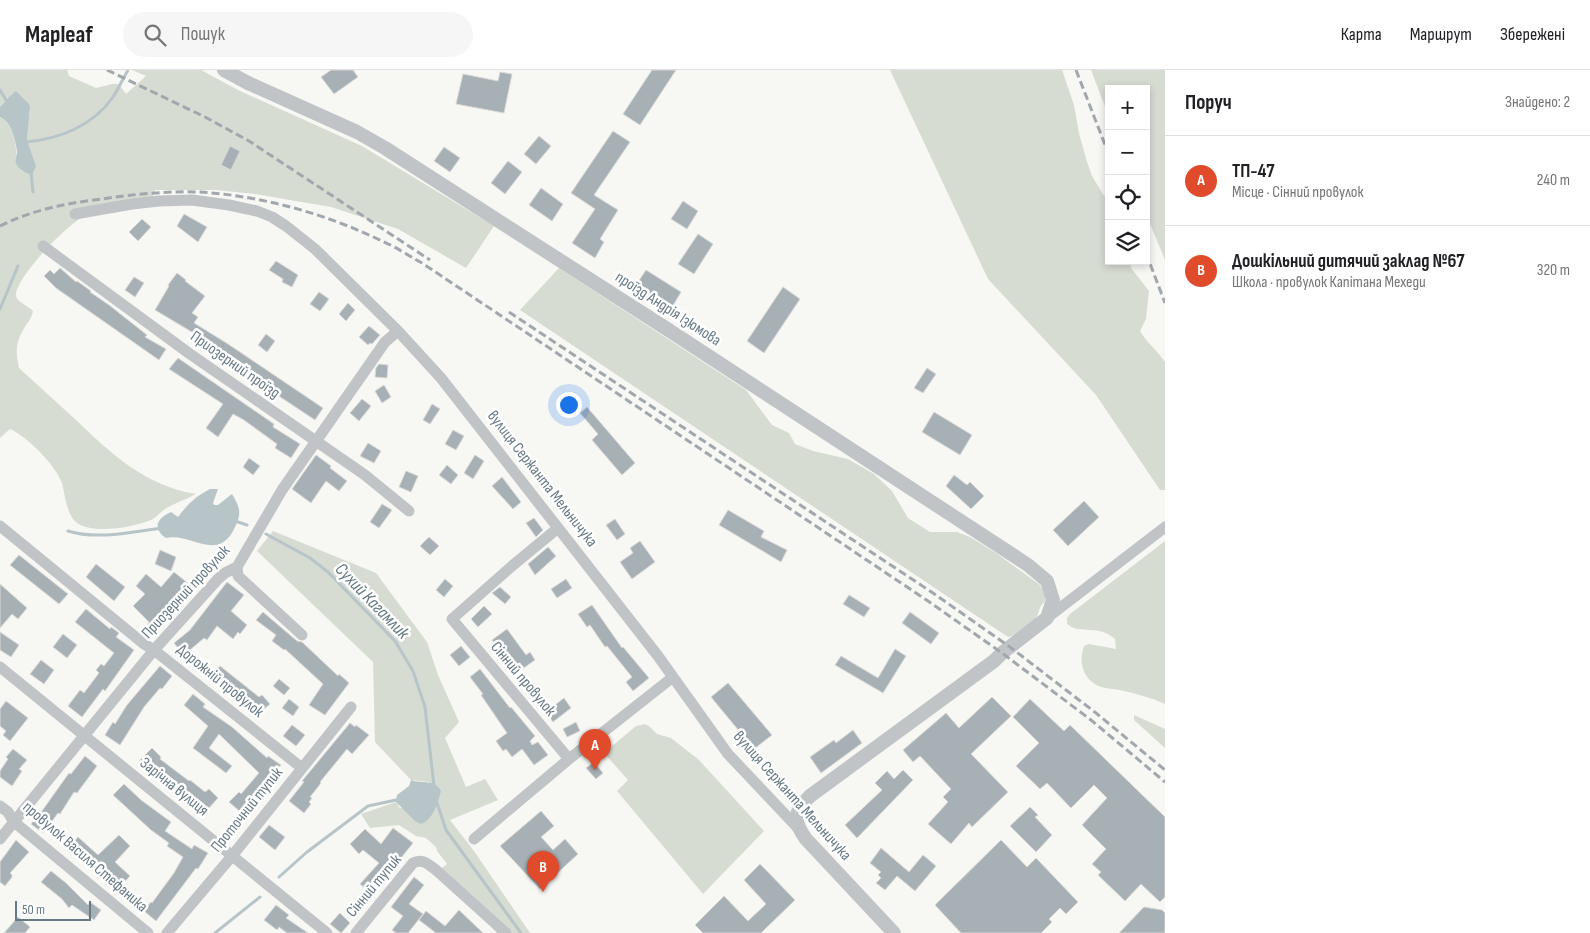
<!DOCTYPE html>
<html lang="uk">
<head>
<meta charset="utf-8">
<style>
  :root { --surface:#fff; --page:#f6f6f6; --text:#202124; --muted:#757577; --line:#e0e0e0; --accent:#e04c2b }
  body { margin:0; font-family:"Sofia Sans Condensed",sans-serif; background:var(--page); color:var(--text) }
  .controls { position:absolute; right:15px; top:15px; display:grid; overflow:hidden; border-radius:0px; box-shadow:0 2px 8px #0003 }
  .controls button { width:45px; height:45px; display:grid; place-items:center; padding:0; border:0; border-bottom:1px solid var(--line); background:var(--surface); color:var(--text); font:25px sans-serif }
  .scale { position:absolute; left:15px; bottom:12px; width:76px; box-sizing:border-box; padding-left:5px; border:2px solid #667984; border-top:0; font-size:14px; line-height:18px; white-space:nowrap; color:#667984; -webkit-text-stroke:4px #fff; paint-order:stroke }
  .you { position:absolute; left:568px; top:334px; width:18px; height:18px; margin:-12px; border:4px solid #fff; border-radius:50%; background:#1a73e8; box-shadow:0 0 0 8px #1a73e833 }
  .badge { display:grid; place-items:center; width:32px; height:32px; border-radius:50%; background:var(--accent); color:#fff; font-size:16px; font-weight:700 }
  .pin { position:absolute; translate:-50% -41px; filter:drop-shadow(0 1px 2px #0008) }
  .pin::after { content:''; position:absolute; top:26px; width:18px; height:15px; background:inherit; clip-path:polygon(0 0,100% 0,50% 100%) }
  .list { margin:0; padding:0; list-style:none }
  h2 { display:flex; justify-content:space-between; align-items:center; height:65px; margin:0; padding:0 20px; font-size:21px }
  h2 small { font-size:16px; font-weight:400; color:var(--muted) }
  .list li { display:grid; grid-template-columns:32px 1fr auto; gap:15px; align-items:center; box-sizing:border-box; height:90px; padding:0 20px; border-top:1px solid var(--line) }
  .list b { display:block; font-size:19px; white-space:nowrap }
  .list p { margin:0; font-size:16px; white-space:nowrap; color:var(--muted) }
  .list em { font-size:16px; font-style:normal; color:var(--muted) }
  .icon { flex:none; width:28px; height:28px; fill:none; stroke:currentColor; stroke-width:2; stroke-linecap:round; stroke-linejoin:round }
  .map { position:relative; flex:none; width:1165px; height:863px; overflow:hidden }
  header { display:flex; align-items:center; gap:30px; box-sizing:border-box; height:70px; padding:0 25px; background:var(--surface); border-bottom:1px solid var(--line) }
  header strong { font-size:24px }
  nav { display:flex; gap:28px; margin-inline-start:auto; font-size:18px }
  .search { width:350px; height:45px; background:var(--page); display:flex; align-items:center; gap:12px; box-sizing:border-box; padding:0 18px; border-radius:28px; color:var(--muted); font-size:19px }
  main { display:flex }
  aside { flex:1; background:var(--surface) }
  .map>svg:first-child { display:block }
  .green { fill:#d7dcd3 }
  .water { fill:#b7c4c8 }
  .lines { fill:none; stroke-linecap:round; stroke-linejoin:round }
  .stream { stroke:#b7c4c8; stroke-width:3 }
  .building { fill:#a7b0b5; stroke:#d9d8d6 }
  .minor { stroke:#c0c4c7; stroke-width:11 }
  .tertiary { stroke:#c0c4c7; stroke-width:14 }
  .rail { stroke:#a1a8ad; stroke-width:3; stroke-dasharray:8 4; stroke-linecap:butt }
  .labels { text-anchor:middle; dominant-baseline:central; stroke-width:5; stroke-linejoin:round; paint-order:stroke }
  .street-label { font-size:16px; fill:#667984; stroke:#fff }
  .water-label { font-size:18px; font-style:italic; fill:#637a80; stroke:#fff }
</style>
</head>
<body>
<header>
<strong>Mapleaf</strong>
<div class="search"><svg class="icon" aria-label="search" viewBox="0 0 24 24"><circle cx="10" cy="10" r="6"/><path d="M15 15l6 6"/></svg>Пошук</div>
<nav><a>Карта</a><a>Маршрут</a><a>Збережені</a></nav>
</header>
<main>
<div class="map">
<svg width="1165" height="863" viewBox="0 0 1165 863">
  <rect width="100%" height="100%" fill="#f7f7f4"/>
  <path class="green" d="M0,0H67L69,6L96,18L112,14H119L126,24L146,6L132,0H201L240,21L362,76L494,156L466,198L398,159L331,137L255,124L216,120H155L149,137C134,139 119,141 104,143C98,144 90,144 85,146C69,152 14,209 16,226C17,232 29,236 33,241C32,247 29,251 26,255C16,271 15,279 19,298C38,315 57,333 76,350C111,384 146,416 196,424C186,430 174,433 165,439C160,442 158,446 153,449C136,457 86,467 73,449C66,439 65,425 62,413C56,396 27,366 10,359L0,368V47C12,52 19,78 15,91L36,96L27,70L30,38L12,23L7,31L0,37Z
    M890,0H1062L1074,35L1079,63L1087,92L1092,106L1109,134V191H1130L1131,198L1149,221L1146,249L1140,261C1147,273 1157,280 1165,292V420H1160L1096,325L988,209Z
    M1091,0H1165V190L1146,144V19H1109V47Z
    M559,198L746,320L772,355L789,363L795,374L813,381L848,389L874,404L892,421L908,448L930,462H957L970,467L996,483L1040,515L1045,525V532C1038,536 1040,543 1035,549C1030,556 1017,565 1008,567L520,240Z
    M273,461L376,503L427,572L438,605L459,652L445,668L466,717L485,709L498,730L450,750L474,781L530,863H497L442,802V798L447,794L437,781L436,777L426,768L416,766L399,755L370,758L361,744L396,732L400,738L436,733L439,728L429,712L411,710L375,672L373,592L257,481Z
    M1165,471V634C1152,628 1138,624 1124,621C1117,619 1108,619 1101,617C1083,611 1078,592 1084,576L1089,574L1116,579L1115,569C1099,554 1080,565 1067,554V548L1070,544Z
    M1134,645L1165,659V678L1134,650Z
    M645,654L650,657L657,664L671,668L699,690L764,761L703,824L617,721L628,710L604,683L636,656Z"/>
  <path class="water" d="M16,21L29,34L30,38L27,70L36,96L32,105C26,103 18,99 16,93C14,89 17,86 17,82C16,71 11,51 0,47V37C6,32 9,25 16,21Z
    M210,419H218L213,433L214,435H218L232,424C239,436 242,442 236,455C219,495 192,462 166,468C152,458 157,448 171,442L178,447C187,435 196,426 210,419Z
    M411,710C423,714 435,709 441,721C438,733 433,750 421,754L415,751L396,732L397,725L409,716Z"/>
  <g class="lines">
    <path class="stream" d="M0,20L9,35
      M26,72C59,69 93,56 113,27C118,19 123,9 128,0
      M31,102L33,122
      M0,239L18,196
      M235,451L247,455
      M68,461C97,470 132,462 162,458
      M266,464L310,488L328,502L395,571L413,601L425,637L434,716
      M436,730L446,760L521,863
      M279,807L307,782L368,736L396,730
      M215,863L260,827"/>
  </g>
  <path class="building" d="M331,0H353L358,7L334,24L321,7Z
    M652,0H676L640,55L623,44Z
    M500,2L512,4L504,43L456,34L463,4L498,11Z
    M613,61L630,72L594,125L618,140L600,169L604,172L595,188L572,173L595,139L571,123Z
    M539,66L551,76L536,94L524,84Z
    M230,76L240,81L231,100L221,95Z
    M444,77L460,88L450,102L434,91Z
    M508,91L522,102L505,124L491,113Z
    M541,118L563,134L552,151L529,135Z
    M683,131L698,141L687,159L671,149Z
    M184,144L207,157L198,172L177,156Z
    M142,149L151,157L138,171L129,162Z
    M698,164L713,174L694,204L678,194Z
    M276,191L298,205L292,217L282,212L283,209L269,200Z
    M60,198L76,212L77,211L91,221L90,222L109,235L147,265L145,267L166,279L159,290L56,218L44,206L50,200L54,204Z
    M646,200L681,222L668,244L632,221Z
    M177,203L186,210L185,211L205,226L192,243L198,247L194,253L228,274L323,338L315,350L220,287L222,284L200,270L202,268L155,240L169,216L168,215Z
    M134,207L144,213L135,227L125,220Z
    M783,217L800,229L764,283L747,271Z
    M319,222L329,229L320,241L310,234Z
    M348,233L355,240L346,251L339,244Z
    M369,256L380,265L372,274L370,273L368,275L359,267Z
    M266,264L275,271L267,282L258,275Z
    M178,288L274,354L273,357L300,374L291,388L275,378L277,374L244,350L233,344L218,367L206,358L223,334L169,299Z
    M379,294L388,295L387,308L375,307L376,298Z
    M927,298L936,304L923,323L914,318Z
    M384,315L391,327L382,333L375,321Z
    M362,329L371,336L359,351L350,343Z
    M432,334L440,339L430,354L423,350Z
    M587,337L635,393L622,405L592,370L598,364L580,343Z
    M934,342L972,365L960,385L922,362Z
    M453,360L464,366L456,380L445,374Z
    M368,373L381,381L374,393L360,386Z
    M316,385L331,396L330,398L347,411L339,421L326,411L311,433L292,419Z
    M475,385L484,391L473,409L464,403Z
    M249,388L260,396L253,405L243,397Z
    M447,395L458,405L451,414L439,405Z
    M406,401L418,406L411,422L399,417Z
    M954,405L967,415L970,412L984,426L971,439L946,416Z
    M502,407L521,432L513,439L492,416Z
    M1084,431L1099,447L1068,476L1053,460Z
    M382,434L392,440L379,458L370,452Z
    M728,440L764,461L761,467L787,480L781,492L719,455Z
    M534,448L543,460L536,467L526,453Z
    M615,449L625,464L617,470L606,455Z
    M429,467L439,476L430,485L420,476Z
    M640,471L655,492L632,509L620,492L633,483L630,478Z
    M548,477L556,486L535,505L528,494Z
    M160,480L176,487L171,501L155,494Z
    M19,485L68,524L59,534L10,495Z
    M96,494L125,517L114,531L86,507Z
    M174,502L190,515L154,561L147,555L149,552L133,536L145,524L136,516L146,504L161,517Z
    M445,509L453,516L444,527L436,520Z
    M566,509L572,518L557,528L551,519Z
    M227,512L244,525L231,541L247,555L240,564L238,562L233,569L217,556L207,570L204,568L184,585L174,573L190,560Z
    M0,514L27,538L18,549L12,544L0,558Z
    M500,517L511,527L505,534L492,523Z
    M849,525L870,538L864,547L843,534Z
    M592,535L622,578L623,577L649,608L633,621L626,612L632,607L607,576L605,577L590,555L587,557L578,544Z
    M484,536L492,544L478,557L471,549Z
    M86,539L110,559L111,557L119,563L116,567L134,580L105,621L103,619L82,647L68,636L80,620L84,623L99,603L96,600L101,594L104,596L114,583L75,552Z
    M263,542L297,571L302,572L338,606L339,604L349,613L325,645L309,635L323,614L285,579L284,580L272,571L276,565L256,550Z
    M910,542L939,563L931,574L902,553Z
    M507,559L526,585L530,582L535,590L518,602L506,583L503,585L492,570Z
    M0,562L19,575L11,587L0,580Z
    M63,564L77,575L67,588L53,577Z
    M461,576L470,587L459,596L450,585Z
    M895,579L906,586L883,623L835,595L841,586L878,608Z
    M41,590L54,600L44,614L30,604Z
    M160,596L172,606L162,619L160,618L144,637L120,675L105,665L113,652L115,654L127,635Z
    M220,596L259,627L262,625L270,634L257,645L243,630L242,632L211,607Z
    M480,599L510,638L511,637L535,666L530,671L532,675L538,672L548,685L534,695L522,679L512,687L506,679L503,681L496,671L507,663L481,625L483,624L470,607Z
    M279,609L290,618L284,625L273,616Z
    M728,613L772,665L754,679L711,627Z
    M193,624L205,634L203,637L232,657L267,688L268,686L281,695L250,732L252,733L243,744L229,732L239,722L241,724L259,703L219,664L209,678L232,696L226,703L193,678L208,656L184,635Z
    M992,627L1011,646L971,684L1008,722L972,757L969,753L951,774L928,754L948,732L943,727L951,719L920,686L913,692L903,680L946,643L959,658Z
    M564,628L571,638L553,652L546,642Z
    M289,629L299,637L293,646L282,638Z
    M1030,629L1064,661L1070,655L1165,747V827L1160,832L1141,814L1125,831L1098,805L1101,802L1092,794L1106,779L1082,755L1107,728L1094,715L1071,738L1047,713L1040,719L1016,696L1039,673L1013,647Z
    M6,631L28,648L10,671L3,665L6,661L0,656V639Z
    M576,652L580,661L567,667L563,659Z
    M350,653L355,657L356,655L369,665L352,684L347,679L320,712L321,713L310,727L312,728L309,732L311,734L304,743L289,731L304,712L302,711Z
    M292,655L305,665L296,676L283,666Z
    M853,660L862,673L821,703L810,687L834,670L836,673Z
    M152,678L161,687L160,689L189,711L190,710L205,722L209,719L218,728L207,740L194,729L191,732L180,722L150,699L149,700L139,691Z
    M13,679L27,690L19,699L22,701L12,716L0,707V701L8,689L6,687Z
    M85,686L97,696L77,723L74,722L60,744L58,743L43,763L31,754L42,741L69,703L71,704Z
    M594,692L603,703L596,709L586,698Z
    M903,700L913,710L857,768L845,755L882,720L875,713L887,701L894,709Z
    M124,714L141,730L171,752L165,761L192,779L194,775L208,783L198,799L196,798L156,851L144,841L151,832L152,833L174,803L183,787L167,776L169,773L151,760L113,725Z
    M1030,737L1038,745L1035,747L1052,765L1036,782L1010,756Z
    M541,741L554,756L541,767L553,780L565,769L578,784L540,819L500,776Z
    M269,755L285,767L275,780L259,767Z
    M393,758L413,773L372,824L360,814L379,793L363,780L359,784L350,774L365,759L381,774Z
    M119,765L130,776L115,792L130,806L117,820L97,802L95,803L79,788L78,789L67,780L78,767L98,785Z
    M16,770L29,782L10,803L12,805V807L5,816L0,812V792Z
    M1001,770L1027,797L1036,788L1078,832L1066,844L1060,838L1049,849L1052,852L1041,863H961L935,835Z
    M881,778L909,802L923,785L936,796L915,821L897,806L885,820L876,813L881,808L878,805L881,802L870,793Z
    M760,794L795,830L761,863H703L695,855L724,826L748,851L766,834L744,810Z
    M51,801L66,813L88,835L90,832L101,840L94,850L72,835L69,838L62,829L41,812Z
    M414,807L424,815L409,834L423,844L408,863H396L392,860L403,846L391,837Z
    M276,835L289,845L286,848L308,863H287L279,857L277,860L264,850Z
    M1144,837L1162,840L1165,843V863H1119Z
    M459,840L483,863H436L419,850L426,841L445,856Z
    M340,843L350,853L341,863L330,854Z
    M18,847L30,857L25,863H4Z"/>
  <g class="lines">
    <path class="minor" d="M75,144L132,134L159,131L192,130L229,135L257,141L272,147L286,156L315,179L398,261L441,308L658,586L728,684L797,757
      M43,176L190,284L365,405L409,441
      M0,456L144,574L154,580L302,698
      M558,458L512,496L452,549L569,689
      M237,497L238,506L302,565
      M1047,548L1165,457
      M0,597L327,863
      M0,736L8,742L13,751L148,863
      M0,769L154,580L218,509L225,503L237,497L282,420L385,272L398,261
      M474,769L569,689L673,607
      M167,863L232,786L351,637
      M356,863L413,793C422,788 428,794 436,800L506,863"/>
    <path class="tertiary" d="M224,0L248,13L357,62L385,78L667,259L1028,495L1047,511L1053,530L1047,548L1002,583L994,591L810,726C794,742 792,750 806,769L894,863"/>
    <path class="rail" d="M107,0L205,47L249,71L430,190
      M1076,0L1109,85
      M0,156C32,140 67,133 102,129C134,124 168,121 200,122C263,126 326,144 382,171C396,177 409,186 422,193L928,531L1002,583L1091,650L1165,712
      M1146,183L1165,233
      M509,242L933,523L1010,577L1096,643L1165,700"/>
  </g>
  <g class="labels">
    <g class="street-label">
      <text transform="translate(668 239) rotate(33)">проїзд Андрія Ізюмова</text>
      <text transform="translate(235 295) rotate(35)">Приозерний проїзд</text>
      <text transform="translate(542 409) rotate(52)">вулиця Сержанта Мельничука</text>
      <text transform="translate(186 522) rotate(-47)">Приозерний провулок</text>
      <text transform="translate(523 609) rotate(50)">Сінний провулок</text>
      <text transform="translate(220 611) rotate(39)">Дорожній провулок</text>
      <text transform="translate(174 717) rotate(39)">Зарічна вулиця</text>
      <text transform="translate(792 726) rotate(48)">вулиця Сержанта Мельничука</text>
      <text transform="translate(247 740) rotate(-51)">Проточний тупик</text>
      <text transform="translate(85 787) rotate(41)">провулок Василя Стефаника</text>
      <text transform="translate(374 816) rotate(-50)">Сінний тупик</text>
    </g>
    <g class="water-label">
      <text transform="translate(372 531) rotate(46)">Сухий Кагамлик</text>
    </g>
  </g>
</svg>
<div class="controls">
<button>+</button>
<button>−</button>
<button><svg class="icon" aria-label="locate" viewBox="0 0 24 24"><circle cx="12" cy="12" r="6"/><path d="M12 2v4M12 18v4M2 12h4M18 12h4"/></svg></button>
<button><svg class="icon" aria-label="layers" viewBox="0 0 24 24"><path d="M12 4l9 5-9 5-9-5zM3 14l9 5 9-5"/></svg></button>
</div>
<div class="scale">50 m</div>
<div class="you"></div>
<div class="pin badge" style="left:595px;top:700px">A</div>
<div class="pin badge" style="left:543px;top:822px">B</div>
</div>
<aside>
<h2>Поруч<small>Знайдено: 2</small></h2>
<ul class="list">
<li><span class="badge">A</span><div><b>ТП-47</b><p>Місце · Сінний провулок</p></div><em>240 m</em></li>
<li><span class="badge">B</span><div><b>Дошкільний дитячий заклад №67</b><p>Школа · провулок Капітана Мехеди</p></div><em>320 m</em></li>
</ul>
</aside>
</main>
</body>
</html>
